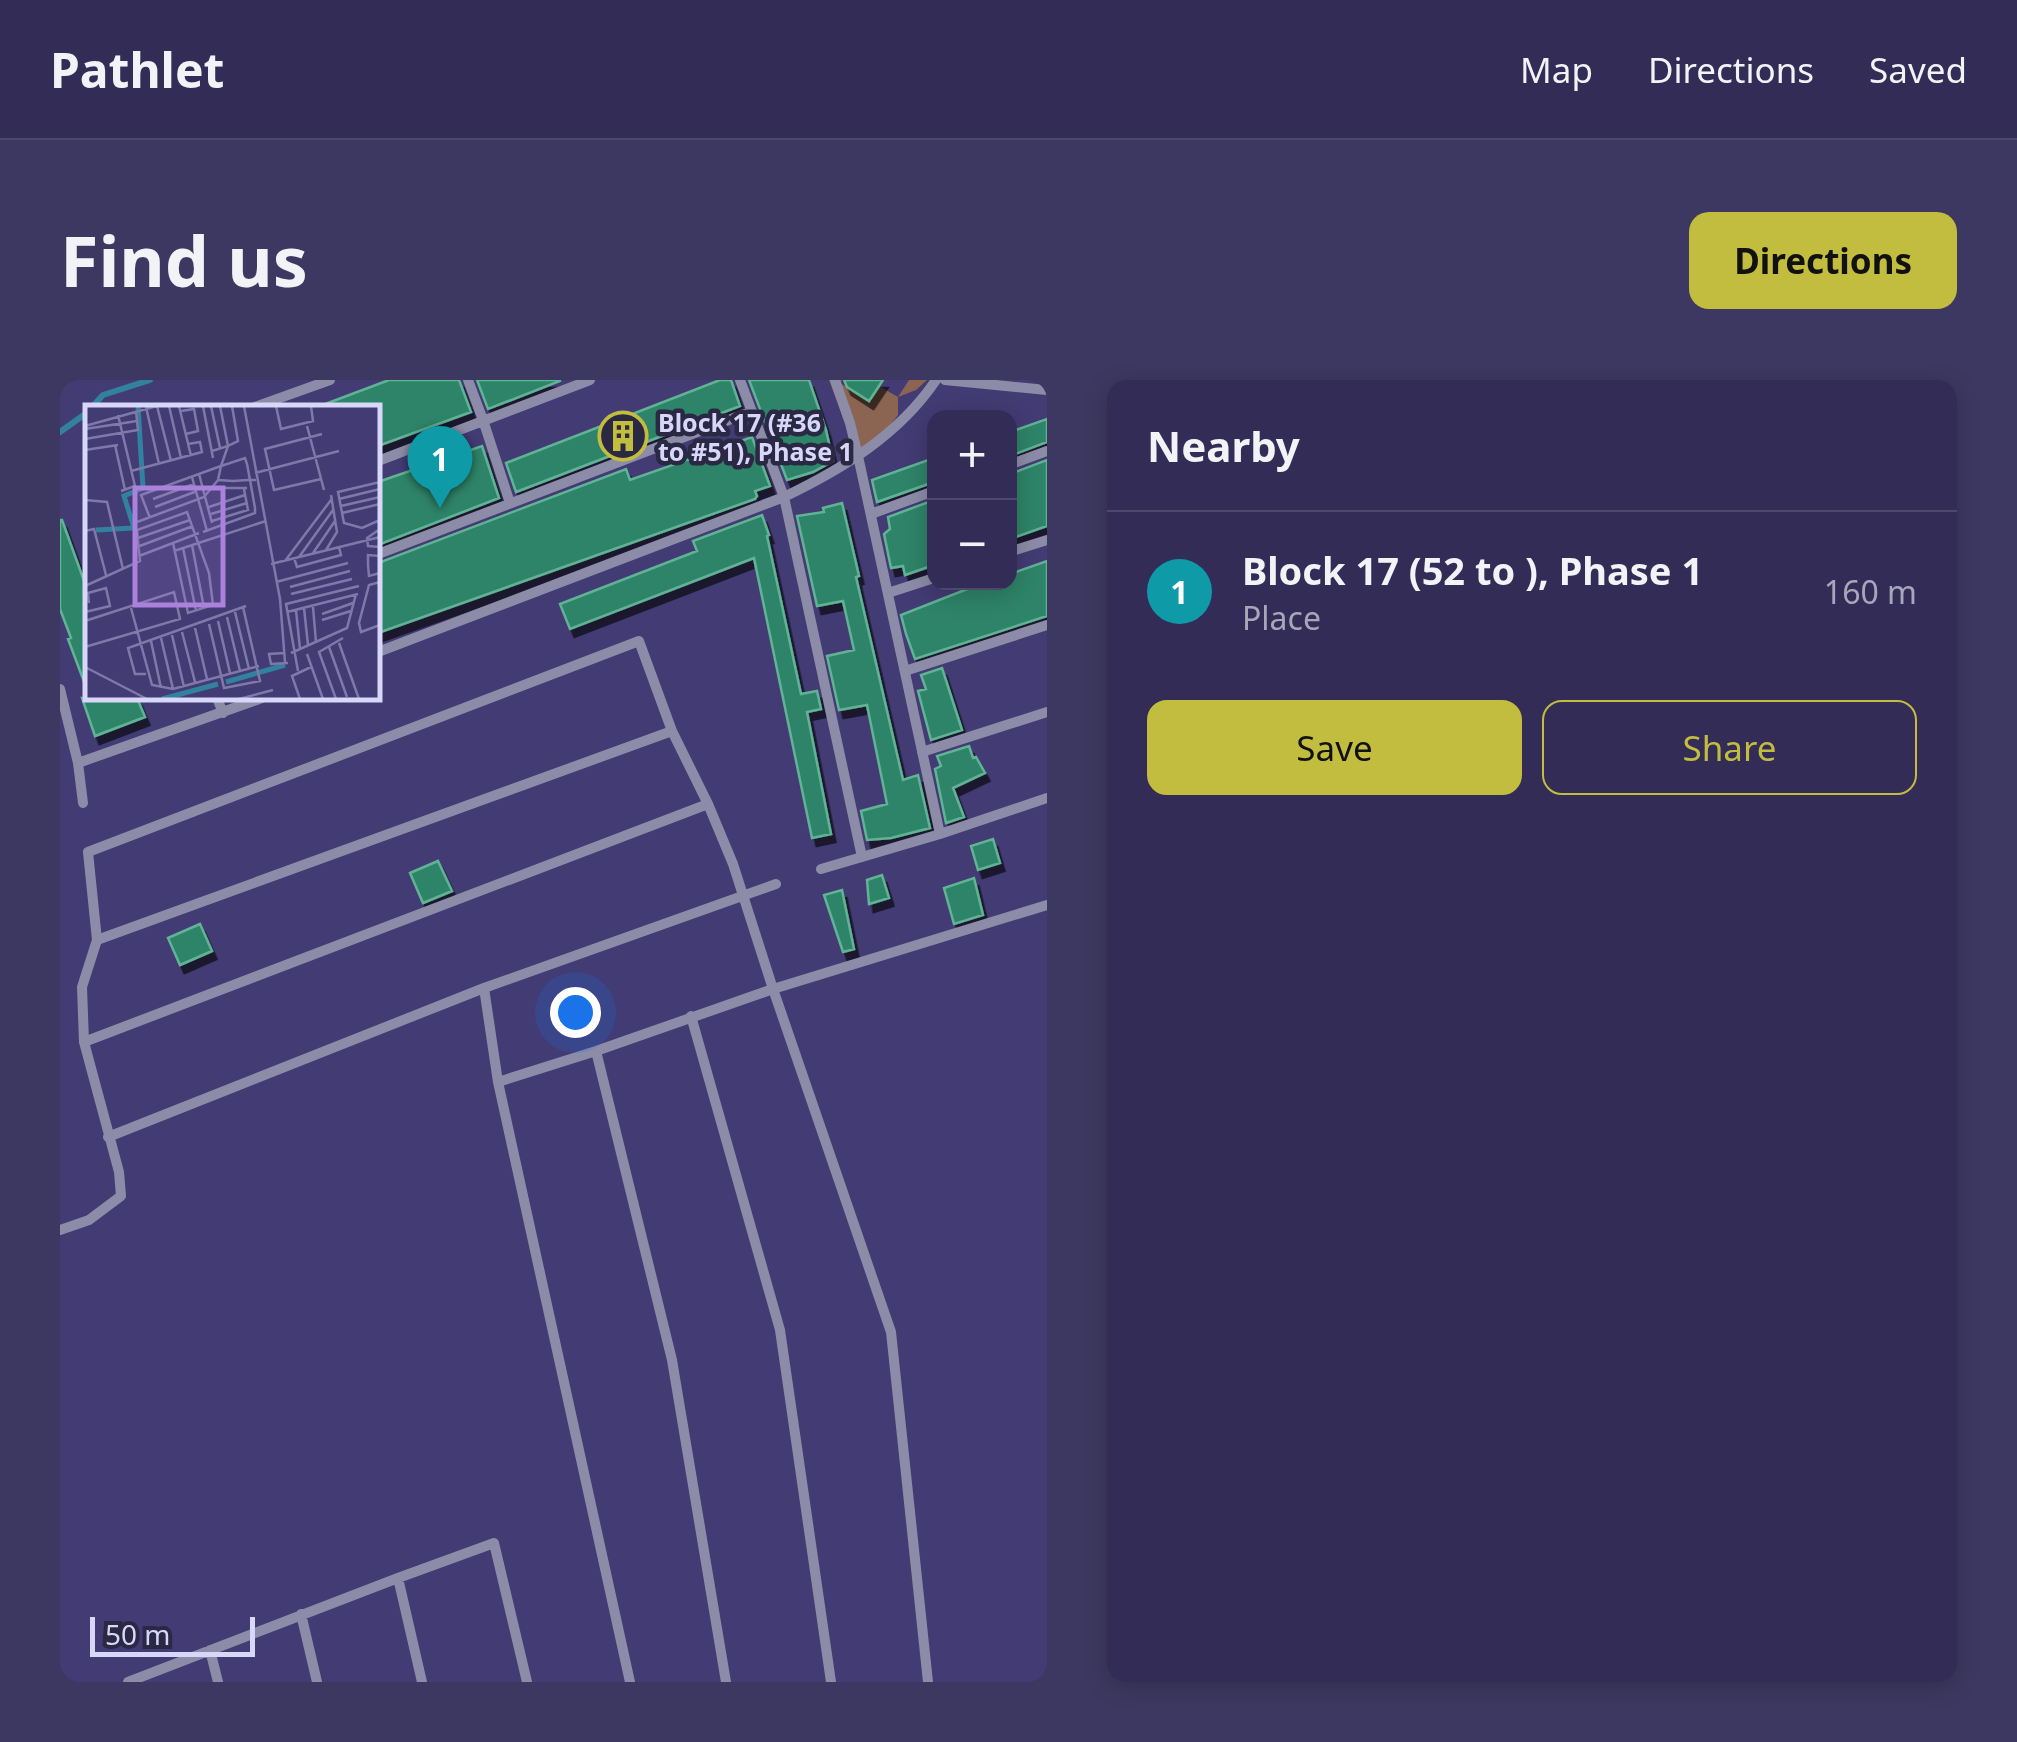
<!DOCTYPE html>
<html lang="en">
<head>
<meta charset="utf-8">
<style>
  :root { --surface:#322c57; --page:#3d3861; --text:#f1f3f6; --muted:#a8a7ba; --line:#4d486d; --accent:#c2bd3f }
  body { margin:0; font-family:"Noto Sans",sans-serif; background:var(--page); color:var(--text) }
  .controls { position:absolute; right:30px; top:30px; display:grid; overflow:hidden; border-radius:20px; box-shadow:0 5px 25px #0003 }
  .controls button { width:90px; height:90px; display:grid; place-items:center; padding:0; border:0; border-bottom:2px solid var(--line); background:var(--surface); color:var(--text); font:50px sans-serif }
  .scale { position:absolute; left:30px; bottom:25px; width:165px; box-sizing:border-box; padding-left:10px; border:5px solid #d8d7fa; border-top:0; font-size:28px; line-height:35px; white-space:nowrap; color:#d8d7fa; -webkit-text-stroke:8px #2a2842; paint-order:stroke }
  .you { position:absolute; left:515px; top:632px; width:35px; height:35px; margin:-25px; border:8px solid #fff; border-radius:50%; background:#1a73e8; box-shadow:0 0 0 15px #1a73e833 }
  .badge { display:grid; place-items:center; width:65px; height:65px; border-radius:50%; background:var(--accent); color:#fff; font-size:32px; font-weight:700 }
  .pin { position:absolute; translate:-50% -82px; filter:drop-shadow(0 2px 5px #0008) }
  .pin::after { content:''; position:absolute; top:52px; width:35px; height:30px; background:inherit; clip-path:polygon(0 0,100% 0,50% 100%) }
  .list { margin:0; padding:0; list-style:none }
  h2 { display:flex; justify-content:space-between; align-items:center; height:130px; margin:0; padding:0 40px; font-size:42px }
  h2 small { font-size:32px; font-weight:400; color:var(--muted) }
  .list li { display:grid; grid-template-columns:65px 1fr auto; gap:30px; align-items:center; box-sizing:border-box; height:160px; padding:0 40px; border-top:2px solid var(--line) }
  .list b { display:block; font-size:38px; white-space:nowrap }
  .list p { margin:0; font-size:32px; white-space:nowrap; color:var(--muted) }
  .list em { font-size:32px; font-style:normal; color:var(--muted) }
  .actions { display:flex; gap:20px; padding:30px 40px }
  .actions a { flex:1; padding:22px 0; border:2px solid var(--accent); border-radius:20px; text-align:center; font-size:35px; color:var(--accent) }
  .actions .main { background:var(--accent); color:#111 }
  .map { position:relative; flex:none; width:987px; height:1302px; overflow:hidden; border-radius:20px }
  header { display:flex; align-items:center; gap:60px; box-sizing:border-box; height:140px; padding:0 50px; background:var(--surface); border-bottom:2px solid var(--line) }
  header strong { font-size:48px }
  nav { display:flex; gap:55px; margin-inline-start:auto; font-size:35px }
  .intro { display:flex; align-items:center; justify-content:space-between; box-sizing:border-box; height:240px; padding:0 60px }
  h1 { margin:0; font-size:70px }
  .button { padding:25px 45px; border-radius:20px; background:var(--accent); color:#111; font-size:35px; font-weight:700 }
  main { display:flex; gap:60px; padding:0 60px }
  aside { flex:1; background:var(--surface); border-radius:20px; box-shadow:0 5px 25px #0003 }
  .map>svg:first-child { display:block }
  .green { fill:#8b6552 }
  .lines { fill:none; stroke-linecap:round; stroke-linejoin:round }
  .stream { stroke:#31819f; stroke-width:6 }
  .building { fill:#2e8467; stroke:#61b394; stroke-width:2.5; filter:url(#shadow) }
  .street { stroke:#8d8ca8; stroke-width:10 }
  .labels { text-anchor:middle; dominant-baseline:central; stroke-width:9; stroke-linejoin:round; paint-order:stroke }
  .poi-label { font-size:25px; font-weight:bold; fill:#d8d7fa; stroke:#2a2842; text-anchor:start }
  .inset-river { fill:none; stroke:#31819f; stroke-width:5 }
  .inset-road { fill:none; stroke:#7f79aa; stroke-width:2.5 }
  .view { fill:#aa82dc; fill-opacity:0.15; stroke:#aa82dc; stroke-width:5 }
  .inset-edge { fill:none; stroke:#d8d7fa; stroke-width:5 }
</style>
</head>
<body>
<header>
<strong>Pathlet</strong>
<nav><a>Map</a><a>Directions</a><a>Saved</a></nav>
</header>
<div class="intro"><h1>Find us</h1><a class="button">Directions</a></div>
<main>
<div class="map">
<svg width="987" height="1302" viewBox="0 0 987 1302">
  <defs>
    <filter id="shadow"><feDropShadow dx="4.5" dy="8" stdDeviation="0" flood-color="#0009"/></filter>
  </defs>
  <rect width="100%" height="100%" fill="#433b74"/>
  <path class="green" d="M769,0H782L780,3L809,21L819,6L838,17L849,0H867L856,10L838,17V35L817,62L795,70Z"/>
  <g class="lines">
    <path class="stream" d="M31,28L43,15L90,0
      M0,52L28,32"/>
  </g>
  <path class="building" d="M329,0H399L411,32L318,66V28H261L260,26Z
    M417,0H500V1L428,29Z
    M660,0H671L680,26L456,112L446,83Z
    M689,0H749L766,50L773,81L753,92L727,100Z
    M784,0H823L809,21L787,7Z
    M987,39V62L950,76V52Z
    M692,57L710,106L695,111L697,116L695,119L318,253V183L566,89L570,100Z
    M422,66L439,118L318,165V102Z
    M874,78V102L817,122L812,100Z
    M987,80V146L950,159V94Z
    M874,120V185L845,195L843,186L831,188L824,154L830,149L828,137Z
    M782,123L799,196L796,197L843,400L858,395L870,448L831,458L807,460L801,431L827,424L807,325L779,330L767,276L794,270L783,221L757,226L737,136L764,132L763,128Z
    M702,135L709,155L707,156L741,314L757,311L761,329L747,332L771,454L752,458L694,178L510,249L500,224L637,171L633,161Z
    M0,140H2L28,212L26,307L8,259L11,258L0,229Z
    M987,181V236L855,279L846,254L841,235L925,202H950V194Z
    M882,288L902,350L871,360L858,311L866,309L861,295Z
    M22,318H77L85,337L35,356Z
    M909,366L913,378L916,377L925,393L893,408L904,437L886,443L875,389L881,386L877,376Z
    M933,459L940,483L918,490L911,466Z
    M378,481L392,511L363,523L350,493Z
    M822,495L829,518L809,524L807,500Z
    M914,498L923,535L894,544L884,508Z
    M782,510L794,569L783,572L764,515Z
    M140,544L152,571L120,585L108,558Z"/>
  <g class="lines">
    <path class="street" d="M408,0L423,40L450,123
      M680,0L724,117L802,477
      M775,0L790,43L798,76L880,454
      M885,0L987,10
      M192,28L270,0
      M318,81L530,0
      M949,85L987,71
      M811,134L874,111
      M949,172L987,160
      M318,174L692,31
      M828,213L874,198
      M318,272L724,117C782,89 839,55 876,0
      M845,291L987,245
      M0,309L18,383L23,423
      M157,318L163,333
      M862,372L987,332
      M18,383L202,318
      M761,489L880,454L987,418
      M37,560L612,351
      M424,608L438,702L570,1302
      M631,636L720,950L771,1302
      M24,662L648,424
      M536,671L612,980L666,1302
      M438,702L536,671L713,609L987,525
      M48,757L424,608L716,504
      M0,850L29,840L61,816L59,792L24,662L22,607L37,560L28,472L579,261L612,351L648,424L673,484L713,609L831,952L868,1302
      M338,1198L362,1302
      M241,1234L257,1302
      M150,1270L158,1302
      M68,1302L338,1198L434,1163L467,1302"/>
  </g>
  <defs>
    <g id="building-ring" transform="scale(2.5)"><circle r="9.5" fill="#2a2842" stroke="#c2bd3f" stroke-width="1.5"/><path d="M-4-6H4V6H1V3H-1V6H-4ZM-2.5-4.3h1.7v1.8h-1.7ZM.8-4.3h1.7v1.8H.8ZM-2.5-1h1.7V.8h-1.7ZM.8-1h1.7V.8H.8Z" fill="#c2bd3f"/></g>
  </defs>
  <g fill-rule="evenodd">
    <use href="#building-ring" x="563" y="56"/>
  </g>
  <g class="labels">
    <g class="poi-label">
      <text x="598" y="42">Block 17 (#36<tspan x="598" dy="29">to #51), Phase 1</tspan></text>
    </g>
  </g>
  <g transform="translate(25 25)">
    <rect width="295" height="295" fill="#433b74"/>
    <path class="inset-river" d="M11,125L49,123L39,91L58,83L53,1M141,277L200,260M77,294L133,279"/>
    <path class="inset-road" d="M72,1L86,56M84,1L96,53M94,1L106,51M118,1L128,53M126,1L135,43M159,1L195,194L200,257M191,1L196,24L228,16L226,1M61,2L74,59M96,6L109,4L113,26L101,29M33,10L50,81L36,86M0,21L72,1M222,21L239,85M0,24L52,16M0,34L53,25L51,6M30,40L40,85M0,45L33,40M127,46L143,41L135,1M46,66L117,47L115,37L103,39M170,68L254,46M114,69L127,118M107,72L122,126M236,74L189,85L180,44L237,29M295,77L253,87L259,118L277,123L295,115M129,83H162M68,94L109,79M254,94L295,84M0,95L22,97L38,164M256,101L295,92M70,102L112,86M124,102L160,90M257,108L295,99M126,109L162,98M65,113L56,90L136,61L143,41L153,36L147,1M127,116L163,105L159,84M52,117L119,92L133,75M295,124L282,133L283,141L295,142M0,126L9,124L21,170M118,127L170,108V103L165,75L162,59L160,53L136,61L133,75L148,76L163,75H171M53,133L105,115M107,140L119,203M52,142L108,121M98,143L111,206M241,145L252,127L246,90M89,146L181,116M228,148L250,116M54,151L114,128M295,151L283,150V160L284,171L295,168M214,152L248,105M209,153L212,162L256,150L254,142M200,156L246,95M186,159L295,132M191,177L263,158M295,177L284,180L274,218L276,227L295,220M0,181L55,156L52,125L102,107L124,168L128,200L103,208L88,138M205,182L265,166M206,189L267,174M228,202L231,237M46,203L67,280L88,284L174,261M219,203L223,240M211,205L215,244M0,207L25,201L21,183L3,188L4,198M150,207L164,264M202,207L273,189M237,209L268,198M142,212L155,266M237,215L266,206M0,216L89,187L95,214L0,242M133,216L145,268M124,219L139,283L175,276L158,202M110,223L122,274M97,227L110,277M87,230L99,282M76,233L88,284M66,236L76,283M254,238L274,294M244,242L262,292M200,248L184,249L186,259L203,258M206,248L262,223L271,189M222,249L238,294M0,262L62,294M213,266L201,199L274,181M61,269H50L43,243L161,201M154,294L188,285M215,294L207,271L226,262M251,294L234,247L258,233"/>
    <path class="view" d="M50,83H138V200H50Z"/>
    <rect width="295" height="295" class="inset-edge"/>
  </g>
</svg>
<div class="controls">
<button>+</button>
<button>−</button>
</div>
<div class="scale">50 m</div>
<div class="you"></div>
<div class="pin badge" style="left:380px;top:128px;background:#0f9aa8">1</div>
</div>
<aside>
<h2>Nearby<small></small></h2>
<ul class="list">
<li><span class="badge" style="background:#0f9aa8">1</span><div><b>Block 17 (52 to ), Phase 1</b><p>Place</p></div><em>160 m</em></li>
</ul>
<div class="actions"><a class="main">Save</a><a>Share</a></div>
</aside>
</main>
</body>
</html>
